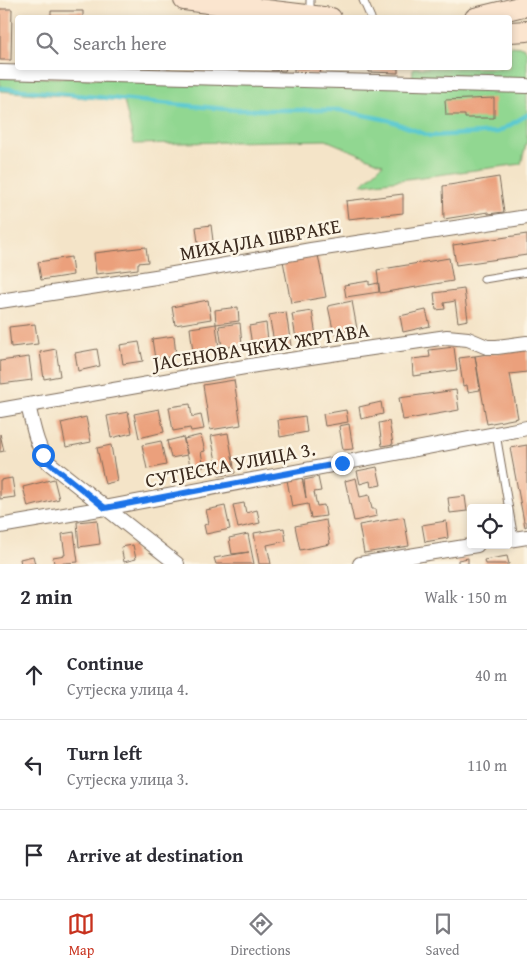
<!DOCTYPE html>
<html lang="en">
<head>
<meta charset="utf-8">
<style>
  :root { --surface:#fff; --page:#f2f2f3; --text:#2b2b33; --muted:#7c7c81; --line:#e1e1e2; --accent:#c8321e }
  body { margin:0; font-family:"Gentium Book Plus",serif; background:var(--page); color:var(--text) }
  .controls { position:absolute; right:15px; bottom:15px; display:grid; overflow:hidden; border-radius:5px; box-shadow:0 2px 8px #0003 }
  .controls button { width:45px; height:45px; display:grid; place-items:center; padding:0; border:0; border-bottom:1px solid var(--line); background:var(--surface); color:var(--text); font:25px sans-serif }
  .stop { position:absolute; width:15px; height:15px; margin:-11px; border:4px solid #1a73e8; border-radius:50%; background:#fff }
  .stop.end { background:#1a73e8; border-color:#fff; box-shadow:0 1px 5px #0008 }
  .list { margin:0; padding:0; list-style:none }
  h2 { display:flex; justify-content:space-between; align-items:center; height:65px; margin:0; padding:0 20px; font-size:21px }
  h2 small { font-size:16px; font-weight:400; color:var(--muted) }
  .list li { display:grid; grid-template-columns:32px 1fr auto; gap:15px; align-items:center; box-sizing:border-box; height:90px; padding:0 20px; border-top:1px solid var(--line) }
  .list b { display:block; font-size:19px; white-space:nowrap }
  .list p { margin:0; font-size:16px; white-space:nowrap; color:var(--muted) }
  .list em { font-size:16px; font-style:normal; color:var(--muted) }
  .icon { flex:none; width:28px; height:28px; fill:none; stroke:currentColor; stroke-width:2; stroke-linecap:round; stroke-linejoin:round }
  .map { position:relative; flex:none; width:527px; height:564px; overflow:hidden }
  .search { position:absolute; background:var(--surface); box-shadow:0 2px 8px #0003; left:15px; right:15px; top:15px; height:55px; display:flex; align-items:center; gap:12px; box-sizing:border-box; padding:0 18px; border-radius:5px; color:var(--muted); font-size:19px }
  .sheet { height:335px; background:var(--surface) }
  nav { display:flex; justify-content:space-around; align-items:center; box-sizing:border-box; height:70px; border-top:1px solid var(--line); background:var(--surface); font-size:14px; color:var(--muted) }
  nav a { display:grid; justify-items:center; gap:2px }
  nav .on { color:var(--accent) }
  .map>svg:first-child { display:block }
  .green { fill:#91d791; stroke:#668058 }
  .lines { fill:none; stroke-linecap:round; stroke-linejoin:round }
  .stream { stroke:#5cc9d0; stroke-width:4.5 }
  .building { fill:#eba07b }
  .lane-casing { stroke:#7c6b5a; stroke-width:9 }
  .street-casing { stroke:#7c6b5a; stroke-width:16 }
  .secondary-casing { stroke:#7c6b5a; stroke-width:22 }
  .lane { stroke:#fff; stroke-width:7 }
  .street { stroke:#fff; stroke-width:14 }
  .secondary { stroke:#fbe5cf; stroke-width:20 }
  .route { stroke:#1a73e8; stroke-width:6 }
  .labels { text-anchor:middle; dominant-baseline:central; stroke-width:5; stroke-linejoin:round; paint-order:stroke }
  .street-label { font-size:20px; fill:#3b2a1e; stroke:#fcf5e5 }
</style>
</head>
<body>
<div class="map">
<svg width="527" height="564" viewBox="0 0 527 564">
  <rect width="100%" height="100%" fill="#fcf5e5"/>
  <filter id="ink" filterUnits="userSpaceOnUse"><feTurbulence type="fractalNoise" baseFrequency=".02" numOctaves="2"/><feDisplacementMap in="SourceGraphic" scale="10" xChannelSelector="R" yChannelSelector="G"/><feConvolveMatrix kernelMatrix="1 2 1 2 8 2 1 2 1" color-interpolation-filters="sRGB"/></filter>
  <filter id="wash" filterUnits="userSpaceOnUse"><feTurbulence type="fractalNoise" baseFrequency=".0096" numOctaves="4" result="noise"/><feDisplacementMap in="SourceGraphic" scale="20" xChannelSelector="R" yChannelSelector="G"/><feGaussianBlur stdDeviation="1.12" result="paint"/><feColorMatrix in="noise" values="0 0 0 0 0 0 0 0 0 0 0 0 0 0 0 0 0 1.4 0 .05"/><feComposite in="paint" operator="in"/></filter>
  <g filter="url(#wash)">
    <rect width="100%" height="100%" fill="#f4e4c8"/>
    <path class="green" d="M510,46L523,47L527,52V140L521,164L361,185L383,164L326,140L134,144L124,101L0,91V77L412,83L413,68H510Z"/>
    <g class="lines">
      <path class="stream" d="M0,88L237,110H339L388,120L430,136L498,132L527,115"/>
    </g>
    <g id="blocks">
      <path class="building" d="M0,9H12L11,60H0Z
        M51,11H83V18H51Z
        M271,68H286L285,71L271,70Z
        M294,68H321L320,75L294,72Z
        M369,68H398V73L369,72Z
        M494,98V118H465V115H446L445,100Z
        M499,177L504,212L488,214V212L444,219L443,186Z
        M403,194V213L348,219L346,201Z
        M211,225L214,249L199,250L196,227Z
        M527,234V255L456,265L453,245Z
        M146,247L148,262L138,263V269L96,274L94,253Z
        M318,255L326,297L291,303L283,261Z
        M71,257L73,275L41,280L38,262Z
        M449,258L453,281L380,293L377,270Z
        M369,281V285L378,283L379,292L346,297L344,285Z
        M464,289L468,320L458,322L455,301L444,303L445,309L436,310L434,293Z
        M208,300L211,319L175,325L172,307Z
        M352,301L357,329L334,334L328,306Z
        M238,307L239,321L216,324L215,310Z
        M426,310L430,326L403,332L400,316Z
        M312,311L316,336L296,339L292,314Z
        M286,312L291,346L281,348L280,341L274,342L269,315Z
        M240,323L242,345L222,348L219,326Z
        M266,323L269,349L253,352L249,326Z
        M35,324L38,344L11,347L9,327Z
        M216,324L219,348L193,352L190,328Z
        M174,336L176,356L155,359L152,339Z
        M139,342L143,361L123,364L120,345Z
        M454,347L457,370L413,376L412,359L430,357L429,350Z
        M527,348V372L510,374L518,418L487,424L475,356Z
        M56,349L60,376L44,379L40,352Z
        M97,349L100,366L78,371L75,353Z
        M475,356L480,390L468,392L467,385L463,386L459,358Z
        M29,357L32,380L1,384L0,361Z
        M234,380L241,425L210,430L203,385Z
        M456,390L459,410L403,420L399,398Z
        M381,402L383,414L361,419L359,407Z
        M190,404L192,417L201,415L204,429L191,431L190,428L173,431L169,407Z
        M159,409L164,432L139,438L134,414Z
        M346,410L348,422L325,426L323,414Z
        M128,412L132,433L111,438L107,416Z
        M305,416L307,432L280,437L278,420Z
        M86,417L91,442L66,447L61,423Z
        M389,421L393,444L382,446L379,423Z
        M349,424L353,449L343,450L339,426Z
        M228,433L235,473L219,476L211,436Z
        M0,434L4,451L0,452Z
        M201,435L205,451L201,452L204,467L191,470L184,439Z
        M183,437L187,455L171,458L167,441Z
        M161,441L166,465L147,469L142,445Z
        M111,445L117,481L105,484L97,448Z
        M527,445V526L525,527L510,448Z
        M377,467L381,485L371,487L370,481L360,484L357,471Z
        M318,477L321,491L314,492L317,506L324,505L326,516L311,518L308,504L292,507L287,480L302,478L306,498L304,480Z
        M12,478L15,497L0,499V480Z
        M356,478L360,497L369,495L372,509H376L377,516L354,521L345,481Z
        M54,479L59,499L28,507L23,487Z
        M465,496L467,511L450,513L448,498Z
        M244,503L246,513L257,510L260,523L238,528L233,505Z
        M225,506L230,529L206,534L204,525L209,523L206,510Z
        M404,517L409,546L364,553L359,525Z
        M97,520L100,544L79,547L77,522Z
        M326,520L330,544L300,550L295,526Z
        M446,521L448,538L425,542L422,525Z
        M284,528L286,541L267,545L271,564H259L254,533Z
        M74,532L78,562L54,564L53,557L65,555L62,534Z
        M248,534L254,564H216L214,558L249,552L232,554L229,538Z
        M133,545L136,559L124,562L121,547Z
        M33,556L35,564H21L20,559Z
        M507,556L509,564H485L484,560Z
        M468,558V564H458V560Z"/>
    </g>
  </g>
  <g filter="url(#ink)">
    <use href="#blocks" fill-opacity="0" stroke="#7c6b5a" stroke-width="1"/>
    <g class="lines">
      <g class="lane-casing">
        <path id="lane" d="M310,0V13
          M363,0L371,18
          M484,279L527,272
          M496,434L514,539"/>
      </g>
      <g class="street-casing">
        <path id="street" d="M0,72L527,86
          M0,301L162,276L311,250L527,217
          M28,405C33,425 36,447 49,463L177,564
          M0,410L256,365L447,337L468,339L487,347H497L527,343
          M0,526L105,508L527,428
          M508,540L527,537
          M360,564L477,545"/>
      </g>
      <g class="secondary-casing">
        <path id="secondary" d="M184,0L331,18
          M475,18L527,5
          M510,32L527,31"/>
      </g>
      <use href="#lane" class="lane"/>
      <use href="#street" class="street"/>
      <use href="#secondary" class="secondary"/>
    </g>
  </g>
  <g class="lines" filter="url(#ink)">
    <path class="route" d="M43,455L49,463L105,508L342,463"/>
  </g>
  <g class="labels">
    <g class="street-label">
      <text transform="translate(260 239) rotate(-10)">МИХАЈЛА ШВРАКЕ</text>
      <text transform="translate(261 346) rotate(-9)">ЈАСЕНОВАЧКИХ ЖРТАВА</text>
      <text transform="translate(230 464) rotate(-11)">СУТЈЕСКА УЛИЦА 3.</text>
    </g>
  </g>
</svg>
<div class="controls">
<button><svg class="icon" aria-label="locate" viewBox="0 0 24 24"><circle cx="12" cy="12" r="6"/><path d="M12 2v4M12 18v4M2 12h4M18 12h4"/></svg></button>
</div>
<div class="stop" style="left:43px;top:455px"></div>
<div class="stop end" style="left:342px;top:463px"></div>
<div class="search"><svg class="icon" aria-label="search" viewBox="0 0 24 24"><circle cx="10" cy="10" r="6"/><path d="M15 15l6 6"/></svg>Search here</div>
</div>
<section class="sheet">
<h2>2 min<small>Walk · 150 m</small></h2>
<ul class="list">
<li><svg class="icon" aria-label="ahead" viewBox="0 0 24 24"><path d="M12 20V5M6 11l6-6 6 6"/></svg><div><b>Continue</b><p>Сутјеска улица 4.</p></div><em>40 m</em></li>
<li><svg class="icon" aria-label="left" viewBox="0 0 24 24"><path d="M17 20v-9H6M10 6l-5 5 5 5"/></svg><div><b>Turn left</b><p>Сутјеска улица 3.</p></div><em>110 m</em></li>
<li><svg class="icon" aria-label="arrive" viewBox="0 0 24 24"><path d="M6 21V4h12l-3 4 3 4H6"/></svg><div><b>Arrive at destination</b></div></li>
</ul>
</section>
<nav>
<a class="on"><svg class="icon" aria-label="map" viewBox="0 0 24 24"><path d="M3 6l6-2 6 2 6-2v14l-6 2-6-2-6 2zM9 4v14M15 6v14"/></svg>Map</a>
<a><svg class="icon" aria-label="directions" viewBox="0 0 24 24"><path d="M12 3l9 9-9 9-9-9zM9 14v-3h6M13 9l2 2-2 2"/></svg>Directions</a>
<a><svg class="icon" aria-label="saved" viewBox="0 0 24 24"><path d="M7 4h10v16l-5-4-5 4z"/></svg>Saved</a>
</nav>
</body>
</html>
